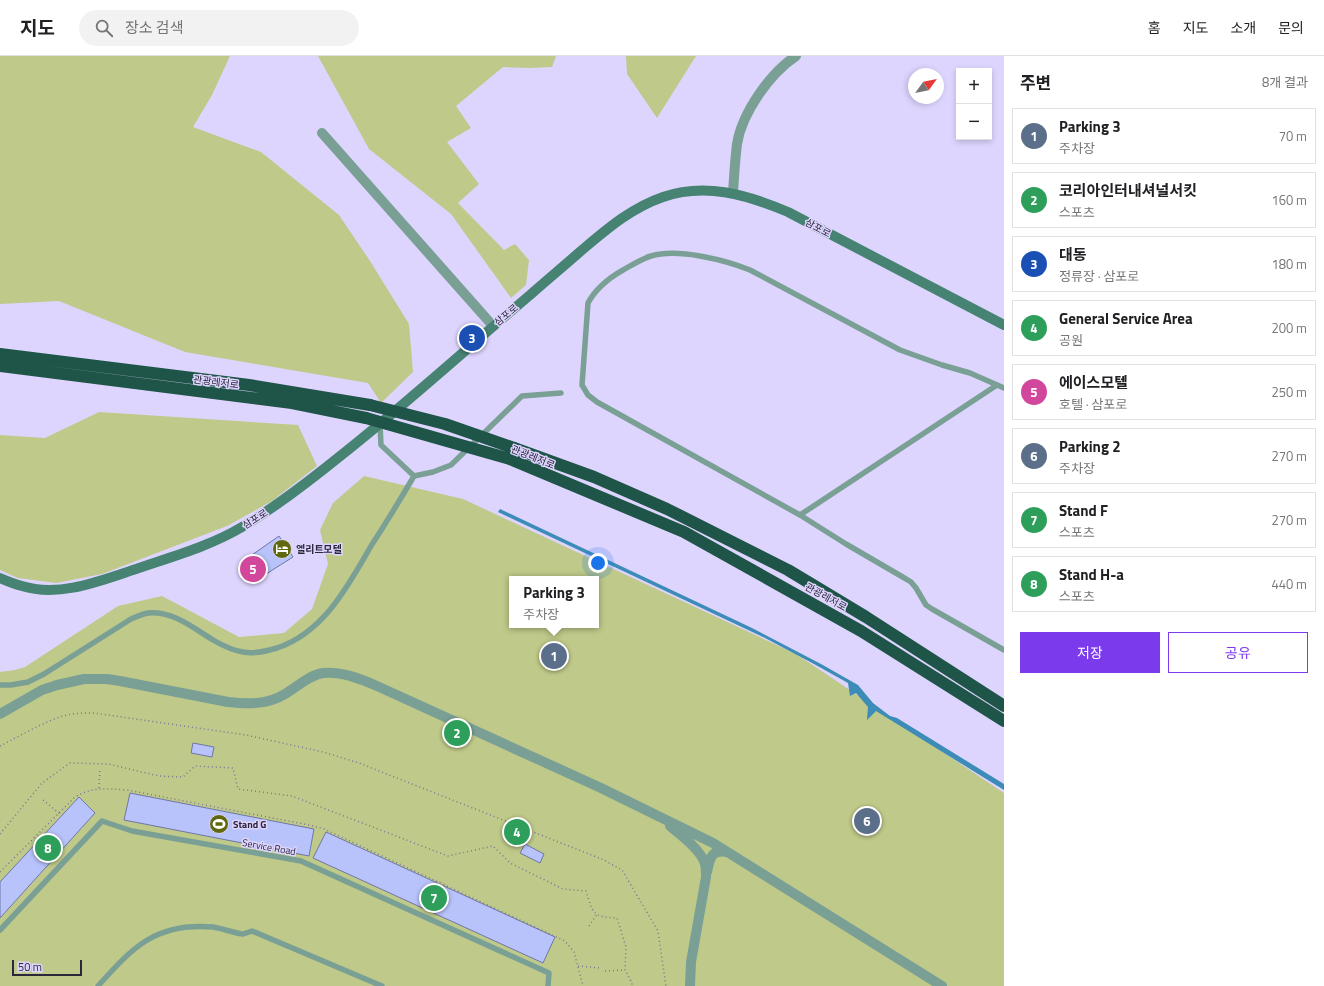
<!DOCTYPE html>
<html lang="ko">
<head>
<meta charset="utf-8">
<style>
  :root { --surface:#fff; --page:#f2f2f2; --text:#202124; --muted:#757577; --line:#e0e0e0; --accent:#7c3aed }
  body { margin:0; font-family:"Titillium Web","Noto Sans KR",sans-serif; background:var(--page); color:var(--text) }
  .controls { position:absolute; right:12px; top:12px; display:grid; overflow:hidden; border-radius:0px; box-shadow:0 2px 6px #0003 }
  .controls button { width:36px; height:36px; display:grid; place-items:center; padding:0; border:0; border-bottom:1px solid var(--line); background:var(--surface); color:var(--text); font:20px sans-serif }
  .compass { position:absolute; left:908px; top:12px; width:36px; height:36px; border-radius:50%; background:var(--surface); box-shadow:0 2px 6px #0003; rotate:57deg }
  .scale { position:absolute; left:12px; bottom:10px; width:70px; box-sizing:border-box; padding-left:4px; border:2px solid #2b273a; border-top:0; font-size:11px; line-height:14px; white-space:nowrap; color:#2b273a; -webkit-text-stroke:3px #ded5fe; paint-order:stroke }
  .you { position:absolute; left:598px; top:507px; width:14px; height:14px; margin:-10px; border:3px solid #fff; border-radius:50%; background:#1a73e8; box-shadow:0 0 0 6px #1a73e833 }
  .badge { display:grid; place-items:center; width:26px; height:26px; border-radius:50%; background:var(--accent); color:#fff; font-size:13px; font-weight:700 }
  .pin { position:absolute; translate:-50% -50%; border:2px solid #fff; box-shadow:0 1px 4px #0006 }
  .popup { position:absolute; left:509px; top:520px; width:90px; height:52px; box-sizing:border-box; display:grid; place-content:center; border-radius:0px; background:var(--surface); filter:drop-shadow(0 1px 3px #0005); font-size:13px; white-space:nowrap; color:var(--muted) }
  .popup b { font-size:15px; color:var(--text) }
  .popup::after { content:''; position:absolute; left:50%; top:100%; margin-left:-8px; border:8px solid transparent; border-top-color:var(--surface) }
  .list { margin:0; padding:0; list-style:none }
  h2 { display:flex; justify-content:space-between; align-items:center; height:52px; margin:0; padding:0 16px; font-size:17px }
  h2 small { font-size:13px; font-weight:400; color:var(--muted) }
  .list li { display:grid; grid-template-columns:26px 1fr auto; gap:12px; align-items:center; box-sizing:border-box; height:56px; margin:0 8px 8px; padding:0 8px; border:1px solid var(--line); border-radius:0px }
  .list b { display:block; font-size:15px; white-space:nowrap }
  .list p { margin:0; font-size:13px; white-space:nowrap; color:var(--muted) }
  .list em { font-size:13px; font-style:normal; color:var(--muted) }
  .actions { display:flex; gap:8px; padding:12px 16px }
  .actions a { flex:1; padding:9px 0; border:1px solid var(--accent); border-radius:0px; text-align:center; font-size:14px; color:var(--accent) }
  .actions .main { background:var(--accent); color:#fff }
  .icon { flex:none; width:22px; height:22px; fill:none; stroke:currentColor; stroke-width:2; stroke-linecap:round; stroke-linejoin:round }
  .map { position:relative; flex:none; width:1004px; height:930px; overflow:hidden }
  header { display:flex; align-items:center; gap:24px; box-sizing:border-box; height:56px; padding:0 20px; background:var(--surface); border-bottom:1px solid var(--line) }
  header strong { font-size:19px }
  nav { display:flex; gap:22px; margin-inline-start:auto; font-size:14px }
  .search { width:280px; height:36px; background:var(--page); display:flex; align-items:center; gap:10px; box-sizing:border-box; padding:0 14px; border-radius:22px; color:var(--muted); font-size:15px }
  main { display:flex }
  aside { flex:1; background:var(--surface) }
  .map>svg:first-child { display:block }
  .green { fill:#bfc989; fill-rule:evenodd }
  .water { fill:#3d8cb7 }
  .building { fill:#b8c3fb; stroke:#6e77a5 }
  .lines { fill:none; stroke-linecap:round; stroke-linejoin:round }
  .path { stroke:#7c7592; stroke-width:1.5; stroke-dasharray:1 3; stroke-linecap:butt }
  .lane { stroke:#7aa095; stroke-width:5.5 }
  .street { stroke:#7aa095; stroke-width:10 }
  .secondary { stroke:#468373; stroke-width:10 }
  .highway { stroke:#1f5448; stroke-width:12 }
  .highway-bridge { stroke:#1f5448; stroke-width:12 }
  .labels { text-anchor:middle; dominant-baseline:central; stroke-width:3; stroke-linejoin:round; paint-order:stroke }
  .street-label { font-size:10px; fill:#2b273a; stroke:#ded5fe }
  .poi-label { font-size:10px; font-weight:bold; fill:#2b273a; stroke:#ded5fe; text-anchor:start }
</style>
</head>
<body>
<header>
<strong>지도</strong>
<div class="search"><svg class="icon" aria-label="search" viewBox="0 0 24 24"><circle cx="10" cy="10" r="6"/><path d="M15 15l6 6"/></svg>장소 검색</div>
<nav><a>홈</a><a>지도</a><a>소개</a><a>문의</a></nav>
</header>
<main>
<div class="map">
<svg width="1004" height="930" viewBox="0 0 1004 930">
  <rect width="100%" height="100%" fill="#ded5fe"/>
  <path class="green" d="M0,0H230L212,39L193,71L261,96L339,159L370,205L409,268L413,316L381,347L368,327L185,296L59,245L0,248Z
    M318,0H556L552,11L529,12L503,11L456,50L471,72L447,86L479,128L458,147L504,194L515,188L529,204L526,229L511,242L451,158L369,93Z
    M626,0H696L657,62L627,18Z
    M99,356L298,369L317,410L272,445L227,470L102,518L56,527L18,522L0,514V379L45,382Z
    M364,420L463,443L796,598L1004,737V930H0V616L15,614L25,611L118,550L162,540L239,581L284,577L312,553L328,508L320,474L333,447ZM512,523H596V569H512Z"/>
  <path class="water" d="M500,453L752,572L821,608L858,629L873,647L890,660L897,662L1004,728V734L876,655L867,664L868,651L856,637L850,640L848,627L814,608L765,582L498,456Z"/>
  <path class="building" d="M279,480L293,501L255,525L242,506Z
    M193,687L214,691L212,701L191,697Z
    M130,737L314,773L309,800L124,764Z
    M79,741L95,757L0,862V826Z
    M326,776L555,881L543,907L313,802Z
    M525,788L544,798L540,807L520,797Z"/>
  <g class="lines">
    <path class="path" d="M0,690C20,680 41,667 63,660C73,657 84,657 94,657L246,679L323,696L359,707L604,804L622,814L658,875L666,930
      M99,732L100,712
      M43,744L60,758
      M0,778L42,727L70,707L108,708L159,720L183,721L195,710L233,712L238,733L292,740L448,800L493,790L510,807L563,833L586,835C593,857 592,861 617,862L626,891L625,914L632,927V930
      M0,816L75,741C94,730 106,733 127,734L309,769L324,773L565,885L574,896L583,930
      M589,870L597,858
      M578,910L601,912
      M605,915L625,914"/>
    <path class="lane" d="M1004,332L970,317L942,309L900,294L750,214C725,204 678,192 651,200C641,203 632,209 623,214C609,222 596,232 588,247L582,329L588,339L597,346L800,459L846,488L901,520L911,526L916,532L926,549L932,553L1004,594
      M380,369L381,389L414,420
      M800,459L997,329
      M0,629H11L28,626L44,618L131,563C136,561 142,558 148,557C174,555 193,572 213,584C237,598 251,600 277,592C324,576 348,530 371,490C386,467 400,444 414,420L433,416L451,409L522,340L561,337
      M0,874L102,765L132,775L301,805L549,917L548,930
      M98,930C133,891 156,866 213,871C221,872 237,878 243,878C246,877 249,876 252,875L382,930"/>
    <path class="street" d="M322,77L493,270
      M733,137C734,121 735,104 737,88C742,57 770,17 796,0
      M0,658L42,634L57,629L84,623H107L120,625L228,646C248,648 267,649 285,638C297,631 309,619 323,617C341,615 361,623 377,630L601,732L713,787L942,930
      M670,770C681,779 701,794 705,808C706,812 706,817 706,821L691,906L690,930
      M707,816C710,802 711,793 727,796"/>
    <path class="secondary" d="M0,522C7,525 14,528 22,530C60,542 102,524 139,512C174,500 210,490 242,471C276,451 308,426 339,401C405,349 466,293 530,239C547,224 565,209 582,194C607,173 631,152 663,141C705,126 748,139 788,156L1004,269"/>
    <path class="highway" d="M0,298L249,329L370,349
      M0,310L292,347L366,362
      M514,392L594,421L667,453L788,514L866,561L1004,650
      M510,403L684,476L861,575L1004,665"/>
    <path class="highway-bridge" d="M370,349L445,368L514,392
      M366,362L510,403"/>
  </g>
  <defs>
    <g id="hotel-disc" transform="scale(1)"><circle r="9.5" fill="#5f680a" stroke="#ded5fe"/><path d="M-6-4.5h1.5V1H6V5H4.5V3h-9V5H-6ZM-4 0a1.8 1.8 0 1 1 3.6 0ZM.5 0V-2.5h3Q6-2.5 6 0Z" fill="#fff"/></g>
    <g id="stadium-disc" transform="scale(1)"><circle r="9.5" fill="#5f680a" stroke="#ded5fe"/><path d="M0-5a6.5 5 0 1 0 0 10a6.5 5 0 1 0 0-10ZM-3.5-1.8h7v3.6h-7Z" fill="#fff"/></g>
  </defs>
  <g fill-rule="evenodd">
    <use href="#hotel-disc" x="282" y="493"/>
    <use href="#stadium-disc" x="219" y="768"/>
  </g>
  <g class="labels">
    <g class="street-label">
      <text transform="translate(818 172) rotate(28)">삼포로</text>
      <text transform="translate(506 259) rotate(-40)">삼포로</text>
      <text transform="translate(216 326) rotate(7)">관광레저로</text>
      <text transform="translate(533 401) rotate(22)">관광레저로</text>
      <text transform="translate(255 463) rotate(-32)">삼포로</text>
      <text transform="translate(826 541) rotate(29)">관광레저로</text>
      <text transform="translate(269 791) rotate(10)">Service Road</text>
    </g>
    <g class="poi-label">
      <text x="296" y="493">엘리트모텔</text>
      <text x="233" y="768">Stand G</text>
    </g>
  </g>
</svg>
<div class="controls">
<button>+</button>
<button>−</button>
</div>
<svg class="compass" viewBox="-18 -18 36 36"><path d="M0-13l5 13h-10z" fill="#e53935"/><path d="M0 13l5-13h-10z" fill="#757577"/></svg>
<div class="scale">50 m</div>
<div class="you"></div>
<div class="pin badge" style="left:554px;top:600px;background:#5c6f8a">1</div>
<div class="popup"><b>Parking 3</b>주차장</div>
<div class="pin badge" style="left:457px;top:677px;background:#2e9e5b">2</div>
<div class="pin badge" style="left:472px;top:282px;background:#1a4fb4">3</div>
<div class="pin badge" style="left:517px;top:776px;background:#2e9e5b">4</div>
<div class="pin badge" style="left:253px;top:513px;background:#d1479c">5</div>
<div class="pin badge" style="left:867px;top:765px;background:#5c6f8a">6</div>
<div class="pin badge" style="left:434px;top:842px;background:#2e9e5b">7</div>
<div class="pin badge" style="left:48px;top:792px;background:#2e9e5b">8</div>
</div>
<aside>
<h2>주변<small>8개 결과</small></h2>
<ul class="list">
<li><span class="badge" style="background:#5c6f8a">1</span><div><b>Parking 3</b><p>주차장</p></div><em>70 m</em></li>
<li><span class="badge" style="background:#2e9e5b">2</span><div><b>코리아인터내셔널서킷</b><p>스포츠</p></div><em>160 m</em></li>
<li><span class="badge" style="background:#1a4fb4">3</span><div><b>대동</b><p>정류장 · 삼포로</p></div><em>180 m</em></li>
<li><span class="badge" style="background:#2e9e5b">4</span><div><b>General Service Area</b><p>공원</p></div><em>200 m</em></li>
<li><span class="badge" style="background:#d1479c">5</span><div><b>에이스모텔</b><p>호텔 · 삼포로</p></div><em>250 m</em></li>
<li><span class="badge" style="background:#5c6f8a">6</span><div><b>Parking 2</b><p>주차장</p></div><em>270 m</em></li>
<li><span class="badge" style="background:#2e9e5b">7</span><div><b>Stand F</b><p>스포츠</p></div><em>270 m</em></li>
<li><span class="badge" style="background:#2e9e5b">8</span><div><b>Stand H-a</b><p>스포츠</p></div><em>440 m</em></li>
</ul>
<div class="actions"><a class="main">저장</a><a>공유</a></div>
</aside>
</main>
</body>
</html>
